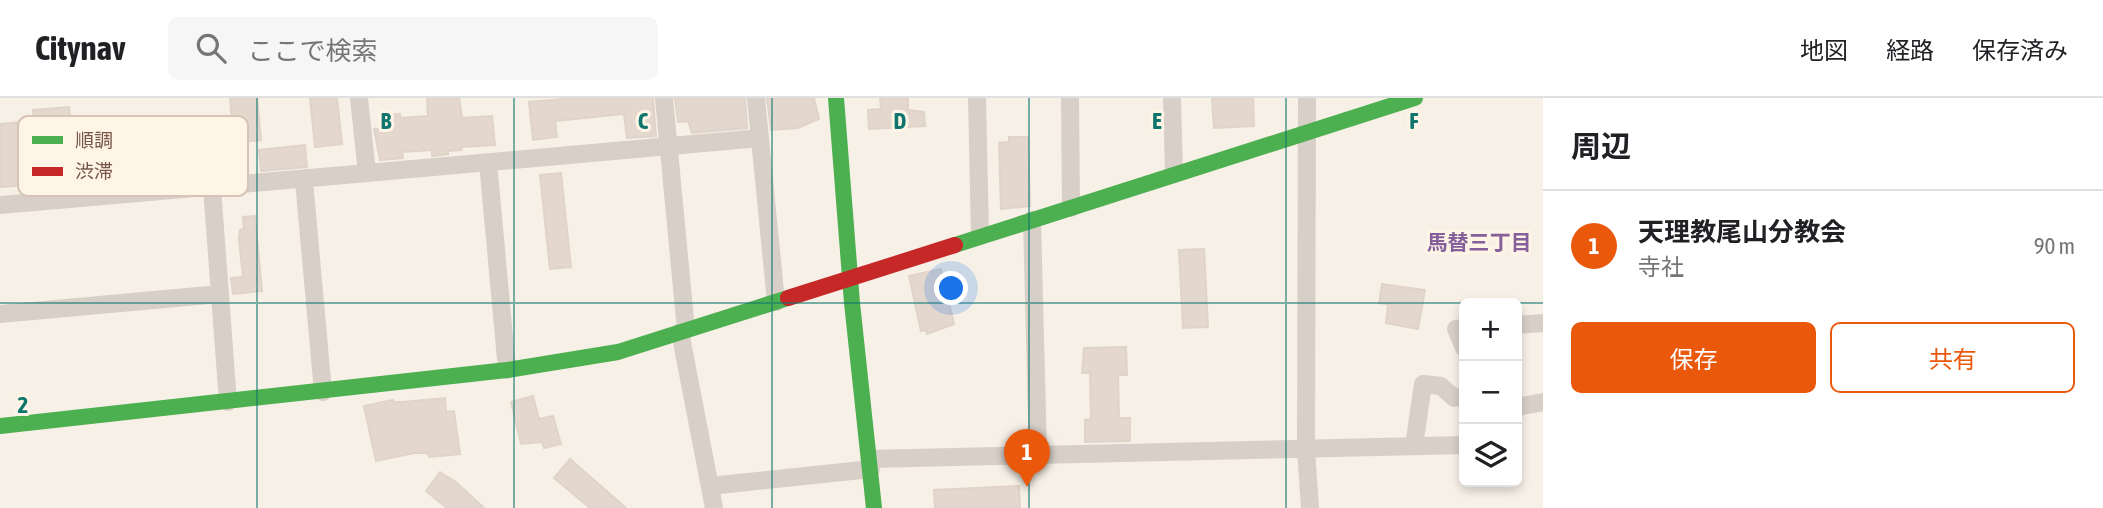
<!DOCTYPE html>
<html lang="ja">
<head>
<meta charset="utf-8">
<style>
  :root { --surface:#fff; --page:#f6f6f6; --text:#202124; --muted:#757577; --line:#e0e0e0; --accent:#ea580c }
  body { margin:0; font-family:"Asap Condensed","Noto Sans JP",sans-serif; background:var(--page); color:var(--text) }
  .controls { position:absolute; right:21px; bottom:21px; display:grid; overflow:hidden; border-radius:10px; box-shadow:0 4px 10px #0003 }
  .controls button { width:63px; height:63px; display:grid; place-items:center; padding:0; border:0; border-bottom:2px solid var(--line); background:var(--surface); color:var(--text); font:35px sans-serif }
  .you { position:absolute; left:952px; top:191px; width:24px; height:24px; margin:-18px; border:5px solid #fff; border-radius:50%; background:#1a73e8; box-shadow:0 0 0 10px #1a73e833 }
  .badge { display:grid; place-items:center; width:46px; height:46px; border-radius:50%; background:var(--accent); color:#fff; font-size:23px; font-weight:700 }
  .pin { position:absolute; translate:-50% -58px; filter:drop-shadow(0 2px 4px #0008) }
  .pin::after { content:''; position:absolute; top:37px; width:24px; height:21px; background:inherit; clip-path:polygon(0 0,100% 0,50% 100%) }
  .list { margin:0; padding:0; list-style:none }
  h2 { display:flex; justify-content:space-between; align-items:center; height:91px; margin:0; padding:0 28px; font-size:30px }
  h2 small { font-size:23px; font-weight:400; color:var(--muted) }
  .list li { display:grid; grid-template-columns:46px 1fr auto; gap:21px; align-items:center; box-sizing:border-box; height:112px; padding:0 28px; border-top:2px solid var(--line) }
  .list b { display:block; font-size:26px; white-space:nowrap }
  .list p { margin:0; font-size:23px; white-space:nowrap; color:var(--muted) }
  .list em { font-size:23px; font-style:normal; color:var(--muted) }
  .actions { display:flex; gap:14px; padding:21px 28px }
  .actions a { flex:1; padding:16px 0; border:2px solid var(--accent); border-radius:10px; text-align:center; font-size:24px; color:var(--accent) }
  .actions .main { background:var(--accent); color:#fff }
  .icon { flex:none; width:38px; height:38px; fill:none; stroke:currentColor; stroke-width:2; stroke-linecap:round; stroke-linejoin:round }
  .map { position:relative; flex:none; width:1543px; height:410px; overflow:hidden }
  header { display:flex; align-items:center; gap:42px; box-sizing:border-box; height:98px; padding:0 35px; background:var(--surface); border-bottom:2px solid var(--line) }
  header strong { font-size:33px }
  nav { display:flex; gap:38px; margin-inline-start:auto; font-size:24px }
  .search { width:490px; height:63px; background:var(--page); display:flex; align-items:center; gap:18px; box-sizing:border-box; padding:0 24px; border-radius:10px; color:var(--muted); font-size:26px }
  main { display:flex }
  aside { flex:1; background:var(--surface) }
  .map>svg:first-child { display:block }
  .building { fill:#e4d8ce; stroke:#e0d3c9; stroke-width:2 }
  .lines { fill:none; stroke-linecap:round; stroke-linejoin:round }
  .street { stroke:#d8cfc8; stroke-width:18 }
  .fast { stroke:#4caf50; stroke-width:16 }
  .jam { stroke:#c62828; stroke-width:16 }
  .grid { fill:none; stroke:#0f766e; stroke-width:2; stroke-opacity:0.55 }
  .labels { text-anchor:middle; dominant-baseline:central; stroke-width:6; stroke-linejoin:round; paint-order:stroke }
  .neighbourhood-label { font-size:21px; font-weight:bold; fill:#85609a; stroke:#fff5e7 }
  .key { fill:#fff5e7; stroke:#d6c5b7; stroke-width:2 }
  .key-label { font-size:19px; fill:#765646 }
  .grid-label { font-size:23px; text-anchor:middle; font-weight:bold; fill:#0f766e; stroke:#fff5e7; stroke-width:6; stroke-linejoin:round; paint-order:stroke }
</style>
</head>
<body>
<header>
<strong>Citynav</strong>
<div class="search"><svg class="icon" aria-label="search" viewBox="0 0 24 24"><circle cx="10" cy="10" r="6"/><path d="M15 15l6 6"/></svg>ここで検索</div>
<nav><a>地図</a><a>経路</a><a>保存済み</a></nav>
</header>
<main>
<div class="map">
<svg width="1543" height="410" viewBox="0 0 1543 410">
  <rect width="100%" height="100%" fill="#f7f0e7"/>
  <path class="building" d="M230,0H257L261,42L234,45Z
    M310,0H337L342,46L315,49Z
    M427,0H459L462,20L492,18L495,47L461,49L462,52L448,53V56L432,58V52L402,54L403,60L380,62L374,31L387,30L386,17L400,16V20L428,18Z
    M576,0H653L656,38L627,40L624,16L555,23L557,39L533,42L529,4Z
    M675,0H745L747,30L692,35L688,23L678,24Z
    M767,0H814L819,21L798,30L771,32Z
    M880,0H908V12L924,14L925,28L869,31L868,12L881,11Z
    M1212,0H1253L1254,28L1214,30Z
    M69,9L72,39L64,40V44L35,47L39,86L0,89V26L34,23L33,12Z
    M1009,39H1028L1030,108L1001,111L999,45L1009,44Z
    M305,47L307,69L261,73L259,52Z
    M561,75L571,169L550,171L540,77Z
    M255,118L262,193L233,196L231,180L243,179L239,141L240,132L244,131L243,119Z
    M1204,151L1208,229L1183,230L1179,152Z
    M941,171L954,226L927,236L926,232L921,233L909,178Z
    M1382,186L1425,192L1418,231L1386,225L1388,206L1379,205Z
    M1126,249L1127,277H1118L1119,320H1130V343L1085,344V322L1091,321L1090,275H1082L1084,250Z
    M533,298L539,321L553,318L561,346L544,350L542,344L521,346L511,304Z
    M445,300L446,314L454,313L460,356L429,359L428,355H414L376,363L364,308L393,302L394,304H403Z
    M570,361L626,410H590L554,380Z
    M440,374L457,385L484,410H447L426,393Z
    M1019,388L1020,410H935L934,392Z"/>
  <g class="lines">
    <path class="street" d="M664,0L686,232
      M756,0L776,204
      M977,0L980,138
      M1070,0L1071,110
      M1172,0L1174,76
      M1307,0L1306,351L1310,410
      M488,64L507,272
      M367,75L760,40
      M304,83L323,294
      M212,90L228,304
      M0,107L367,75L359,0
      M1032,122L1038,357
      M0,216L220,196
      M1517,227L1543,225
      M1464,230L1456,231L1464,250
      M680,234L714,410
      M1517,309L1543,304
      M1414,348L1423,286L1441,288L1454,300L1464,298
      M870,361L1464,347
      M710,388L871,371"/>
    <path class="fast" d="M836,0L852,205L874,410
      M955,147L1415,0
      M0,328L507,272L618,254L788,200"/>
    <path class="jam" d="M788,200L955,147"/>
  </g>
  <path class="grid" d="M257,0V410M514,0V410M772,0V410M1029,0V410M1286,0V410M0,205H1543"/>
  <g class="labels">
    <g class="neighbourhood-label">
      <text x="1479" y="144">馬替三丁目</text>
    </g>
  </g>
  <rect x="18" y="18" width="230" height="80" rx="10" class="key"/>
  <rect x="32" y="38" width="31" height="8" fill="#4caf50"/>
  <rect x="32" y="69" width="31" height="9" fill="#c62828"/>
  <g class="key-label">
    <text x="75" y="49">順調</text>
    <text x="75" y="80">渋滞</text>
  </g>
  <g class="grid-label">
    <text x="386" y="31">B</text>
    <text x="643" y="31">C</text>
    <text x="900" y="31">D</text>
    <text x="1157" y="31">E</text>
    <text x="1414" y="31">F</text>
    <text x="23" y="315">2</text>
  </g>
</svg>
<div class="controls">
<button>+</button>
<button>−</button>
<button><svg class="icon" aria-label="layers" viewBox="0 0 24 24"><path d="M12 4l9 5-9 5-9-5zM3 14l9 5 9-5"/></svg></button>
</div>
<div class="you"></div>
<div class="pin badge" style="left:1027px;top:389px">1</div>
</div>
<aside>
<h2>周辺<small></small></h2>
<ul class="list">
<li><span class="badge">1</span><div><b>天理教尾山分教会</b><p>寺社</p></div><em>90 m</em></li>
</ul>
<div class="actions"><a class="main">保存</a><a>共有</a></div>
</aside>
</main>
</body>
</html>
